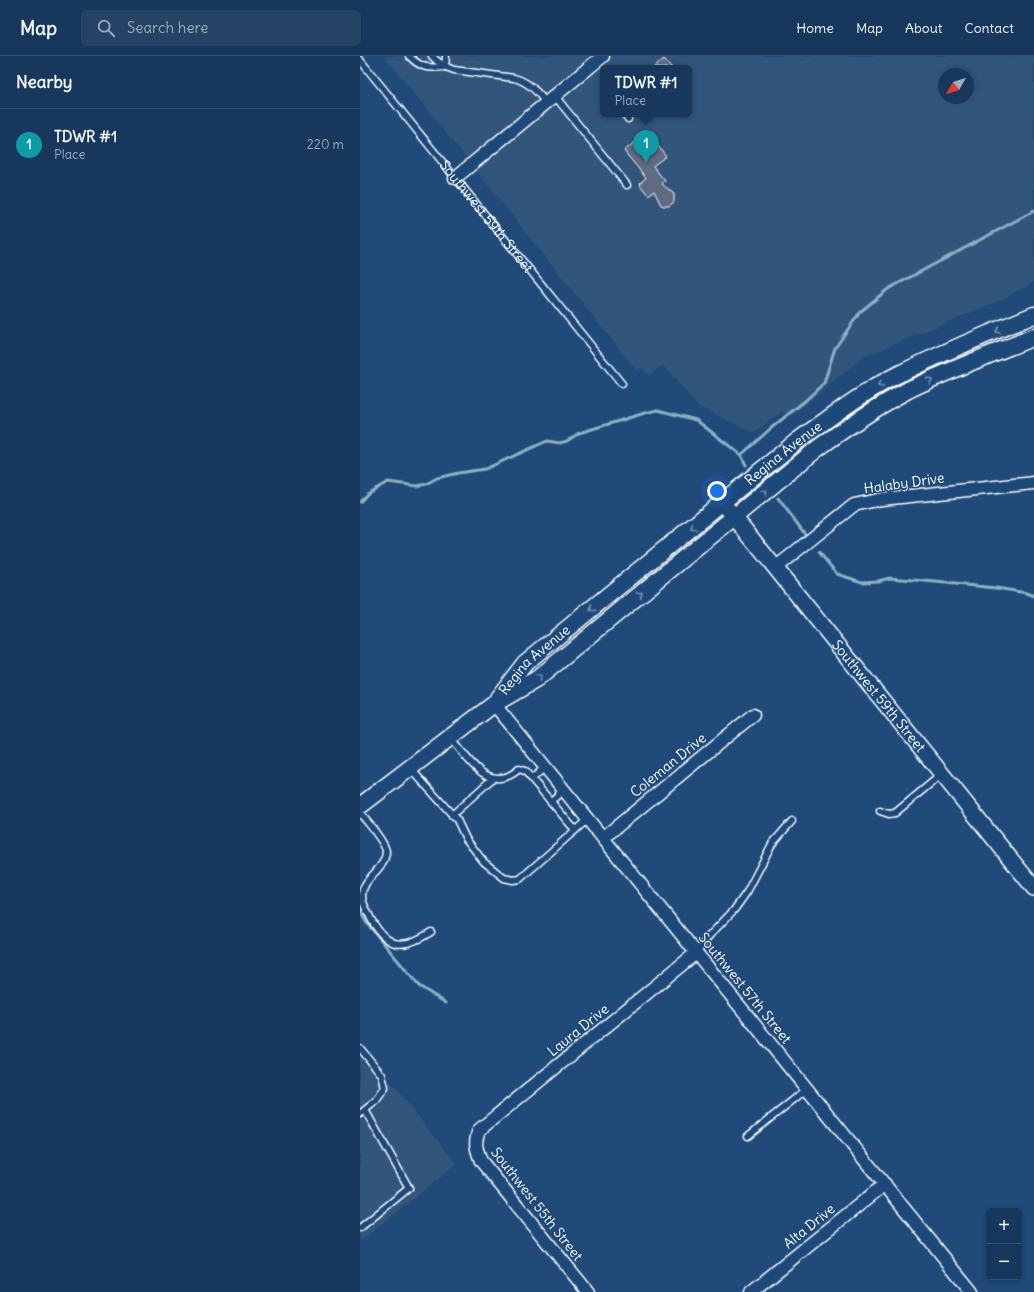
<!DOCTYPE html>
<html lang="en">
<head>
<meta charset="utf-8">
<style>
  :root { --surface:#17385c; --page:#244365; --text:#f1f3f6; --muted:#9eacbb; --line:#365272; --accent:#ff9aa2 }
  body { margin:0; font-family:Delius,sans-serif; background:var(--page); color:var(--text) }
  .controls { position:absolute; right:12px; bottom:12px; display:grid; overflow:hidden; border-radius:6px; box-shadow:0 2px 6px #0003 }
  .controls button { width:36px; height:36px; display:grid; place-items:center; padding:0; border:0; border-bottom:1px solid var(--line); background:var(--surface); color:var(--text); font:20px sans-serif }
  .compass { position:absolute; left:578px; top:12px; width:36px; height:36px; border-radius:50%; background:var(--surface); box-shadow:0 2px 6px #0003; rotate:231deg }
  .you { position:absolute; left:357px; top:435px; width:14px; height:14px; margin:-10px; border:3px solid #fff; border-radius:50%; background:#1a73e8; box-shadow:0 0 0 6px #1a73e833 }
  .badge { display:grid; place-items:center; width:26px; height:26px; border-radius:50%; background:var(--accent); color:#fff; font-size:13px; font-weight:700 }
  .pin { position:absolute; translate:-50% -33px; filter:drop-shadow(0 1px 2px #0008) }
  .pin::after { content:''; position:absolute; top:21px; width:14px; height:12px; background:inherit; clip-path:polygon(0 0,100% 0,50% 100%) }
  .popup { position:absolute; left:240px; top:9px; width:92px; height:52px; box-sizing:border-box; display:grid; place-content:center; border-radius:6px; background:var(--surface); filter:drop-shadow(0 1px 3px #0005); font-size:13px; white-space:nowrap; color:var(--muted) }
  .popup b { font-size:15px; color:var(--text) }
  .popup::after { content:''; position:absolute; left:50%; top:100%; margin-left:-8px; border:8px solid transparent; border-top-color:var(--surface) }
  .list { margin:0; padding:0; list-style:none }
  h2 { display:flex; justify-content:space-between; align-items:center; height:52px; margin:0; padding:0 16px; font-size:17px }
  h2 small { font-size:13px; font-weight:400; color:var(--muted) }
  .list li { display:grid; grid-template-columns:26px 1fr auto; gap:12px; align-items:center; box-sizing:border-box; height:72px; padding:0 16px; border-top:1px solid var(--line) }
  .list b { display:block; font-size:15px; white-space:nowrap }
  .list p { margin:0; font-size:13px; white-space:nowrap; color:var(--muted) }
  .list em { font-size:13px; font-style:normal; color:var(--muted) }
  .icon { flex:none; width:22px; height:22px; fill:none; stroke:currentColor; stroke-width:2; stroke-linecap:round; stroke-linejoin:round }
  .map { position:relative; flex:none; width:674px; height:1236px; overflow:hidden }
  header { display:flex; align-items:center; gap:24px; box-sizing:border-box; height:56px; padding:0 20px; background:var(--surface); border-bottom:1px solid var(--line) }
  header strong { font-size:19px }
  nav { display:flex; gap:22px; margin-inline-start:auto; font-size:14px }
  .search { width:280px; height:36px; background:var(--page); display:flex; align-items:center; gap:10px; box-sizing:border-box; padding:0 14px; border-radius:6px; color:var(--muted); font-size:15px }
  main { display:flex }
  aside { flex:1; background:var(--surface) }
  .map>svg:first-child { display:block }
  .built { fill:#33547c; fill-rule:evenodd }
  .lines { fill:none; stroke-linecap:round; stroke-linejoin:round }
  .stream { stroke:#8eb0c4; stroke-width:3 }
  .building { fill:#616b81; stroke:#fff }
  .service-casing { stroke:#fff; stroke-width:9 }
  .minor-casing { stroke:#fff; stroke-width:15 }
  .tertiary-casing { stroke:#fff; stroke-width:18 }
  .secondary-casing { stroke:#fff; stroke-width:19 }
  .service { stroke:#1f4a7a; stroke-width:6 }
  .minor { stroke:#1f4a7a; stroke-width:12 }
  .tertiary { stroke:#1f4a7a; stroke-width:15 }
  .secondary { stroke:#1f4a7a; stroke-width:16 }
  .oneway { stroke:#7992af }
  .labels { text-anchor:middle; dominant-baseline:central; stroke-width:3; stroke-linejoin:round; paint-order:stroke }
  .street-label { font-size:14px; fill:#fff; stroke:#1f4a7a }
</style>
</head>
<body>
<header>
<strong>Map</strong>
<div class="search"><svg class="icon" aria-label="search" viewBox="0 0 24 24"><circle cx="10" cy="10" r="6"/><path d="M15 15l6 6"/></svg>Search here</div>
<nav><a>Home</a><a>Map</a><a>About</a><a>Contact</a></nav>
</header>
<main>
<aside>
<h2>Nearby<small></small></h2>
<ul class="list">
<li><span class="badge" style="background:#0f9aa8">1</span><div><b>TDWR #1</b><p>Place</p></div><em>220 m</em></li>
</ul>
</aside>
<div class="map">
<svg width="674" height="1236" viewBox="0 0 674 1236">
  <rect width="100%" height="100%" fill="#1f4a7a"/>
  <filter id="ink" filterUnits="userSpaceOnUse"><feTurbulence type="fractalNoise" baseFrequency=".025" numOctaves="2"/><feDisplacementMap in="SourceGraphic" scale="8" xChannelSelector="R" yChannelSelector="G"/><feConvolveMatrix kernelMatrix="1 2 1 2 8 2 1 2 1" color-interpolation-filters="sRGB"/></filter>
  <g filter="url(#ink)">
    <path class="built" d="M24,0H674V226L639,245L503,301L428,363L422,355L394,377L337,350L303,309L288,320L282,312L276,314ZM243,12H329V58H243ZM584,18H608V42H584Z
      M0,989L97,1108L0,1186Z"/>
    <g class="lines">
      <path class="stream" d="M381,399L386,409
        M418,442L445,478
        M0,446L8,437L28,426L57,430L66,428L77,422L98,417L125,413L187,385L200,387L207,385L219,377L229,374L285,357L298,354L336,364L381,399L410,373L446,344L464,327L475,292L500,256L528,233L674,155
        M459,496L477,518L502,526L518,525L530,522L565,525L636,532L667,537L674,540
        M0,855L6,866L59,930L86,947"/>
    </g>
    <path class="building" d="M304,3L312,12H293Z
      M287,76L306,100L293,110L305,125L302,128L314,138V146L309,150H304L301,149L294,135L288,139L280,129L281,128L280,127L286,122L264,95Z"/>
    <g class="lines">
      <g class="service-casing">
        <g id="service">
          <path d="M49,0C62,13 68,12 85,11"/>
          <path d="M72,0C79,8 85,11 94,14L154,22C169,26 176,35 186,46"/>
          <path id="s1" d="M0,4L262,328"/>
          <path d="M85,11L86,0"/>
          <path d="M194,39L267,129"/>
          <path d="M264,58L268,63"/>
          <path d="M91,682C109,704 129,739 159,713L165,715L215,774"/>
          <path d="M51,713L97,764L106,783L124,806L144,822L153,824L160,823L228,763"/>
          <path d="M172,723L185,711"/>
          <path d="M191,745L204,734"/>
          <path d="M520,755L529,758L535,757L582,718"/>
          <path d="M0,757C6,764 25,787 26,795C26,814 2,821 2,840C2,848 8,856 11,863C28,893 43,894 71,876"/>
          <path d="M92,759L132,723"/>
          <path d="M336,897L349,880L374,854L387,836L412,788L432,765"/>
          <path d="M0,992L22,1019L25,1032L16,1045L0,1058"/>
          <path d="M388,1080L447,1033"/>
          <path d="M0,1172L49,1132L5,1054"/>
        </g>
      </g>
      <g class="minor-casing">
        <path id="minor" d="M95,122L243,0
          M415,512L494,449L522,443L674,427
          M134,648L612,1236
          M243,782L393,659
          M228,1236L121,1105C116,1092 114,1087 119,1074L336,897
          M391,1236L525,1128"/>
      </g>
      <g class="tertiary-casing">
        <g id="tertiary">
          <path id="s2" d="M363,447L674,832"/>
        </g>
      </g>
      <g class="secondary-casing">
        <g id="secondary">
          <path id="s3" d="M138,642L165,607L436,386C468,363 500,338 535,320C580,298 627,278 674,259"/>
          <path d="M0,750L134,648L177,623L458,392C487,371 516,351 548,334C589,314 632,298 674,281"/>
        </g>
      </g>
      <use href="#service" class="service"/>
      <use href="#minor" class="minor"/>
      <use href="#tertiary" class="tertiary"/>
      <use href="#secondary" class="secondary"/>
    </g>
    <defs><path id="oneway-chevron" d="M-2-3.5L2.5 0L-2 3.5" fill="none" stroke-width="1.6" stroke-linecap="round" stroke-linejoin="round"/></defs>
    <g class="oneway">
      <use href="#oneway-chevron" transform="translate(638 275) rotate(157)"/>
      <use href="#oneway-chevron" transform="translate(570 324) rotate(-25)"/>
      <use href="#oneway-chevron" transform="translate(520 329) rotate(149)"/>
      <use href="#oneway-chevron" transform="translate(405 436) rotate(-39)"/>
      <use href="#oneway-chevron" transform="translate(333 472) rotate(141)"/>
      <use href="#oneway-chevron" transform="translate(280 538) rotate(-39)"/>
      <use href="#oneway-chevron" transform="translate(232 553) rotate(141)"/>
      <use href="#oneway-chevron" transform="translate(179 621) rotate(-37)"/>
    </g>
  </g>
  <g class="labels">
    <g class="street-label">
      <text stroke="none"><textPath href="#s1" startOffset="201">Southwest 59th Street</textPath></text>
      <text stroke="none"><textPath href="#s3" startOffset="377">Regina Avenue</textPath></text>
      <text transform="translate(544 427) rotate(-8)">Halaby Drive</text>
      <text stroke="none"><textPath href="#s3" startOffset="53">Regina Avenue</textPath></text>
      <text stroke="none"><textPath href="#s2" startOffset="248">Southwest 59th Street</textPath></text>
      <text transform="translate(308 709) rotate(-39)">Coleman Drive</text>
      <text transform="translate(385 932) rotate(51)">Southwest 57th Street</text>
      <text transform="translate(218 974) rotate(-39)">Laura Drive</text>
      <text transform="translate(177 1148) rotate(52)">Southwest 55th Street</text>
      <text transform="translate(449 1170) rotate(-39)">Alta Drive</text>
    </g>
  </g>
</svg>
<div class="controls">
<button>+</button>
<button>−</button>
</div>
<svg class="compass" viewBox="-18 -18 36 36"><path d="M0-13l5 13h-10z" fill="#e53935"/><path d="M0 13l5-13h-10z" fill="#9eacbb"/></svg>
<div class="you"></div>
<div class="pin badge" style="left:286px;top:107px;background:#0f9aa8">1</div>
<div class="popup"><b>TDWR #1</b>Place</div>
</div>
</main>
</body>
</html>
